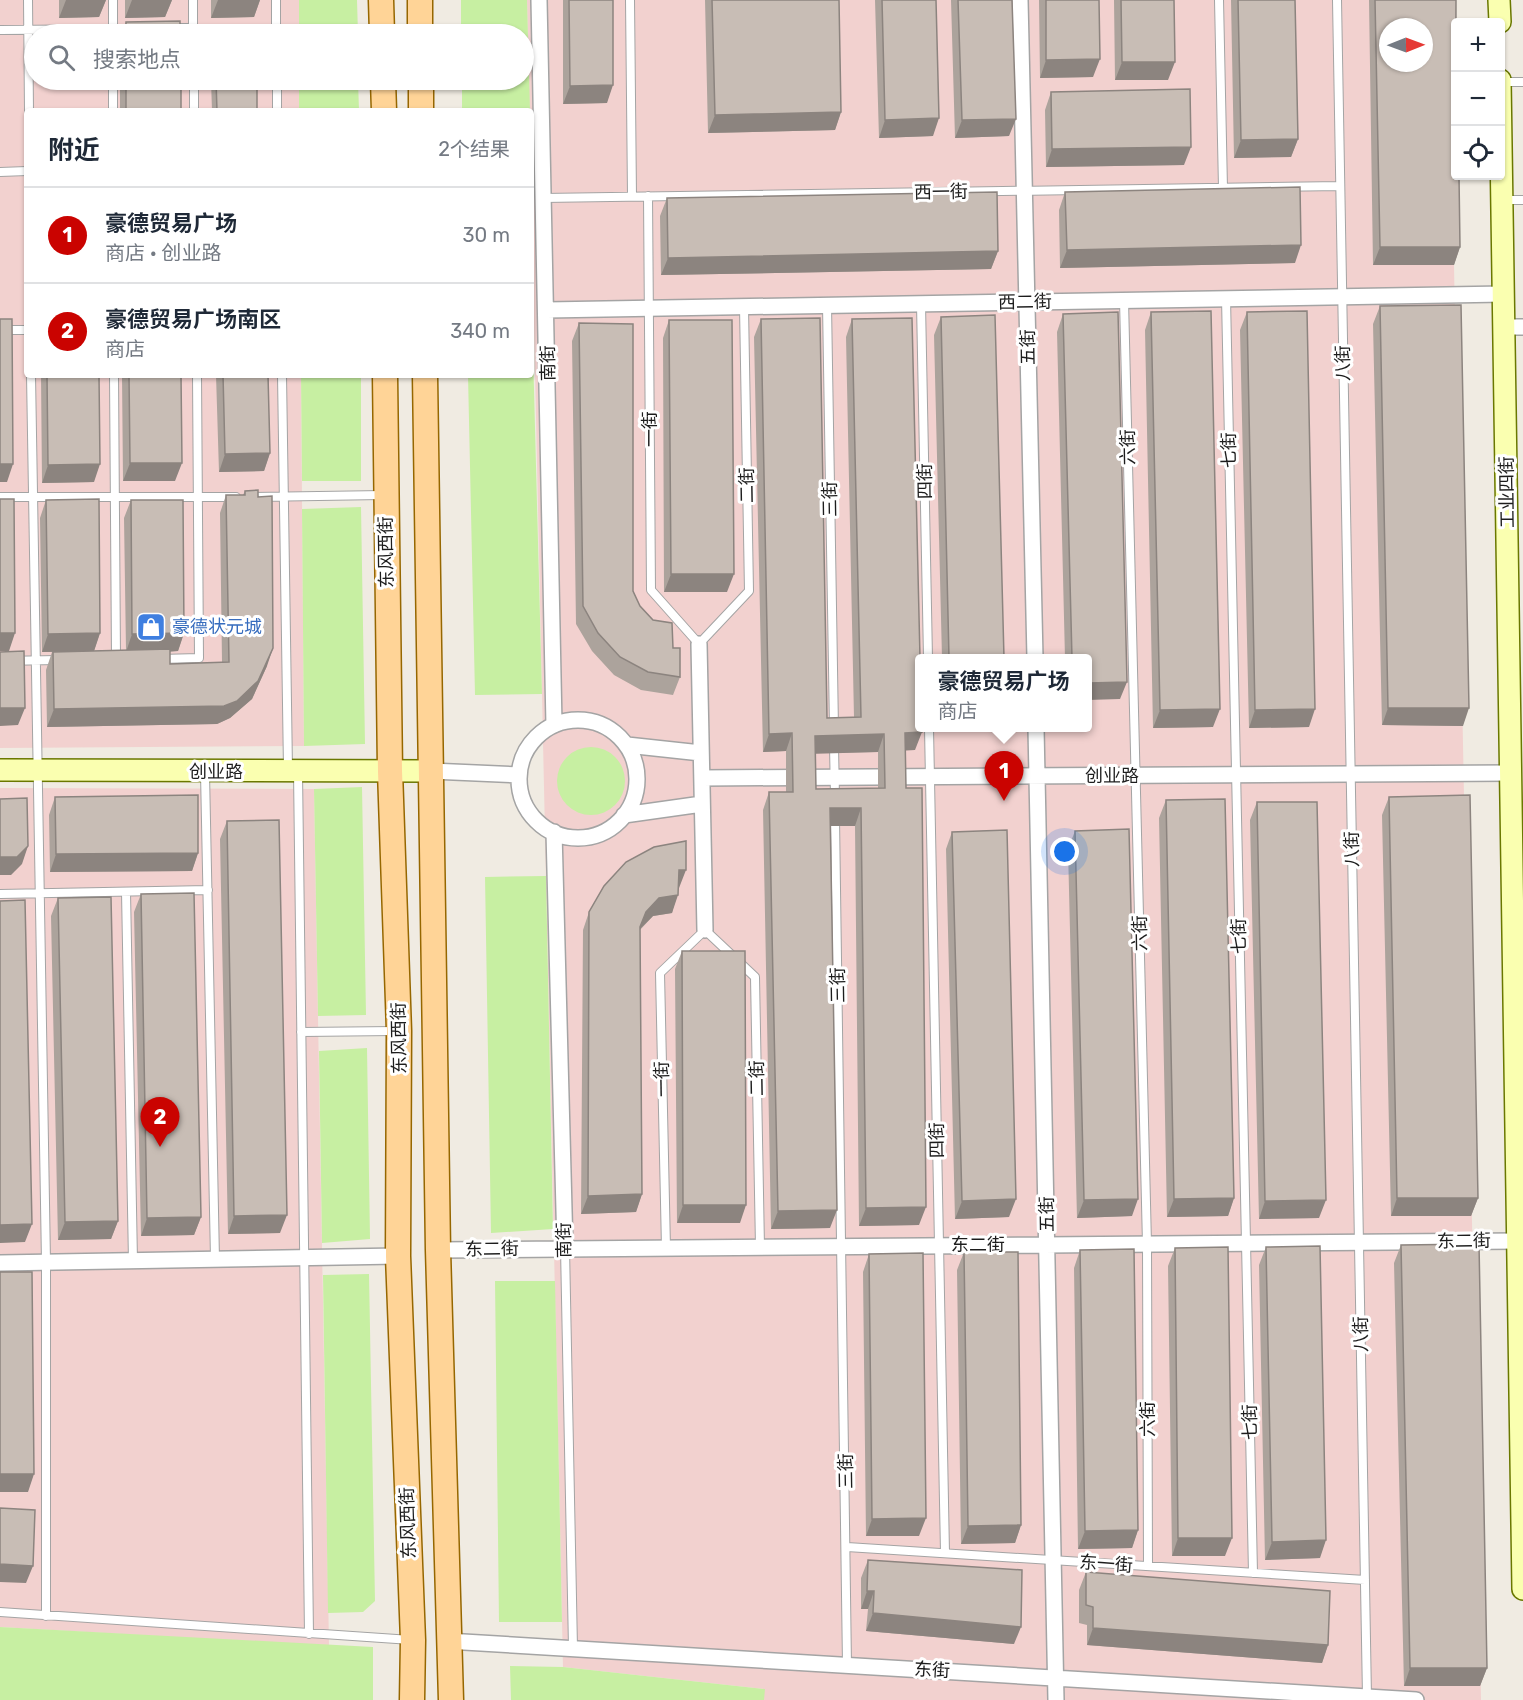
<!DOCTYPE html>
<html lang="zh">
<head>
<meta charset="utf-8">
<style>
  :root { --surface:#fff; --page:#f6f6f7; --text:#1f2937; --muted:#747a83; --line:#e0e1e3; --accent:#ca0300 }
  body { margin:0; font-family:Rubik,"Noto Sans SC",sans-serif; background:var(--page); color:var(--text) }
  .controls { position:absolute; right:18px; top:18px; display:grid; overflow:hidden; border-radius:6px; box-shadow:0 2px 4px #0004 }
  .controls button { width:54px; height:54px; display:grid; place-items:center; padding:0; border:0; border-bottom:2px solid var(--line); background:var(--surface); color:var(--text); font:30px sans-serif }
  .compass { position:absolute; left:1379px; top:18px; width:54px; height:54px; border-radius:50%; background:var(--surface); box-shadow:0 2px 4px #0004; rotate:89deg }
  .you { position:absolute; left:1065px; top:852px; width:21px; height:21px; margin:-15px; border:4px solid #fff; border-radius:50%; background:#1a73e8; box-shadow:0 0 0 9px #1a73e833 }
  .badge { display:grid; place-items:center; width:39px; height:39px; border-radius:50%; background:var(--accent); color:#fff; font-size:20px; font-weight:700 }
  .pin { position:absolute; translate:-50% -50px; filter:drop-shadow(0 2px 3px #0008) }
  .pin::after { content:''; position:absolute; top:32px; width:21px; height:18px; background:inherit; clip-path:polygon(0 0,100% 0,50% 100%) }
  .popup { position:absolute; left:915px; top:654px; width:177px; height:78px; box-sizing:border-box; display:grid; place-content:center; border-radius:6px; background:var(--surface); filter:drop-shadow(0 2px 4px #0005); font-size:20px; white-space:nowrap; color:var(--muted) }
  .popup b { font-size:22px; color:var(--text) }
  .popup::after { content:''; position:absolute; left:50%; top:100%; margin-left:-12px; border:12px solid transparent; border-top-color:var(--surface) }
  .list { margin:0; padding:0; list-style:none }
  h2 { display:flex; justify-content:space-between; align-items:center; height:78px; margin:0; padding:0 24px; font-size:26px }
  h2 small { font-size:20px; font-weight:400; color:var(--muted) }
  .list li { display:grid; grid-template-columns:39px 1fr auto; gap:18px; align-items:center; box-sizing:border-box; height:96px; padding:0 24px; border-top:2px solid var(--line) }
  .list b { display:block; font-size:22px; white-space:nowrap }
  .list p { margin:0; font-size:20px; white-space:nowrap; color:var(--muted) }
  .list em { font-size:20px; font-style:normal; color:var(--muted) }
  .icon { flex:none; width:33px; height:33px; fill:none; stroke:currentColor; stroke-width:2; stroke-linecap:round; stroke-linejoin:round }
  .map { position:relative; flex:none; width:1523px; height:1700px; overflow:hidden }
  .search { position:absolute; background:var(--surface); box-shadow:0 2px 4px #0004; left:24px; top:24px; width:510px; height:66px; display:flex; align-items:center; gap:15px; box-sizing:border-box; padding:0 21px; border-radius:33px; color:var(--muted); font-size:22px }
  .panel { position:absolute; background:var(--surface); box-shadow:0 2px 4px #0004; left:24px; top:108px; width:510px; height:270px; border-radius:6px }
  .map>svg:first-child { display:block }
  .commercial { fill:#f2d1cf; fill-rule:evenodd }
  .grass { fill:#c7efa2 }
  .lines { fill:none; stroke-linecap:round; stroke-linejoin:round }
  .lane-casing { stroke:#a4a4a4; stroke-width:10 }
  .street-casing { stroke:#a4a4a4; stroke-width:18 }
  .secondary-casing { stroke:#6a7800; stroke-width:24 }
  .primary-casing { stroke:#966700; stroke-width:27 }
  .lane { stroke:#fff; stroke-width:8 }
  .street { stroke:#fff; stroke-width:15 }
  .secondary { stroke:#faffb0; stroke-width:21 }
  .primary { stroke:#ffd497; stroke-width:24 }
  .wall { fill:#aca39c; fill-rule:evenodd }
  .shaded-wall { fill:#8c847f }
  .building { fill:#c8bdb5; stroke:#8c847f; stroke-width:1.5; fill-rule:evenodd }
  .labels { text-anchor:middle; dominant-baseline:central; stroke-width:6; stroke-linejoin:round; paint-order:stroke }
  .street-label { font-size:18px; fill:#1d1d1d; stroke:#fff }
  .shop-label { font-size:18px; fill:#366cbe; stroke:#fff; text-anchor:start }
</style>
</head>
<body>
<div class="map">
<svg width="1523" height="1700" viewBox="0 0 1523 1700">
  <rect width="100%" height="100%" fill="#f0ebe2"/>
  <path class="commercial" d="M0,0H299V34H34V80H299V111H27V375H301L304,746L0,748Z
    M527,0H1449L1481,1700H764V1689L563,1667ZM1388,27H1424V63H1388ZM920,658H1088V728H920Z
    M0,788L314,789L329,1646L0,1627Z"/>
  <path class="grass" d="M299,0H357L358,34H299Z
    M461,0H527L530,111H462V80H524V34H461Z
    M299,80H358L359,111H299Z
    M531,275L542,694L475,695L468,375H531Z
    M301,375H361V481H302Z
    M361,507L365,744L304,746L302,509Z
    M557 781a34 34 0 1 1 68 0a34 34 0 1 1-68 0Z
    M362,787L366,1015L318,1016L314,789Z
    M546,876L553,1229L491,1233L485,877Z
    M367,1048L370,1239L322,1243L319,1051Z
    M369,1274L375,1601L363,1612L328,1613L323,1275Z
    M495,1281H555L562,1622H499Z
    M0,1627L373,1647V1700H0Z
    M510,1666L563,1667L765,1689L764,1700H511Z"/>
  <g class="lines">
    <g class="lane-casing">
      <path id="lane" d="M28,0L29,111
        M113,0V34
        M193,0V34
        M276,0V34
        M630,0L632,196
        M1219,0L1223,188
        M1337,0L1367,1697
        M171,28H193
        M0,30L132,29
        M113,80V111
        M194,80V111
        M277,80V111
        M1501,82H1523
        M0,172L27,171
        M648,196L651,590L699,644L749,591L744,307
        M543,198L1340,186
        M1504,200H1523
        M1226,298L1253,1573
        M1124,300L1147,1244L1148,1566
        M921,304L928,658
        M827,305L834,728
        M0,330H27
        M31,375L46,1262V1616
        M114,375L116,658
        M282,375L288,769
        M0,497H236
        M248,497L383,495
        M160,659L199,658L197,375
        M0,661L58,660
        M929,728L945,1553
        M834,746L835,797
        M298,772L309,1634
        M205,773L215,1259
        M835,818L847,1665
        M126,892L133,1261
        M0,894L208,890
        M301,1032L395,1031
        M565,1248L573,1648
        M666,1248L660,973L705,930L755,977L760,1247
        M847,1547L1365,1580
        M0,1612L411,1640"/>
    </g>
    <g class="street-casing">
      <path id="street" d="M539,0L554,725
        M1020,0L1035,658
        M547,310L1504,294
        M1504,327H1523
        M699,644L705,930
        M519 779a59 59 0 1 1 118 0a59 59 0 1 1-118 0Z
        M1036,728L1056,1700
        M627,745L701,753
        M431,771L519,775
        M702,778L1511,773
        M624,815L702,804
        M554,832L565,1248
        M438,1250L1518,1241
        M0,1263L398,1256
        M447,1641L1416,1700"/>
    </g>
    <g class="secondary-casing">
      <path id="secondary" d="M1499,0L1500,22
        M1500,80L1523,1589
        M0,770L431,771"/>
    </g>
    <g class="primary-casing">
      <path id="primary" d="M381,0L382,34
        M420,0V34
        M383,80L384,111
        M421,80V111
        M385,375L390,771L399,1031L398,1256L413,1640L412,1700
        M425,375L438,1250L451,1700"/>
    </g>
    <use href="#lane" class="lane"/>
    <use href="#street" class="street"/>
    <use href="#secondary" class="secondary"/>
    <use href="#primary" class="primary"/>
  </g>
  <path class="wall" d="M59,0H106L99,17L59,18Z
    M125,0H172L165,17L125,18Z
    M211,0H260L254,17L211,18Z
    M563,0H613L607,103L563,104Z
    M705,0H839L841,112L835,130L708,133Z
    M875,0H936L933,136L879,138Z
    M951,0H1012L1009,136L955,138Z
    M1039,0H1099L1093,77L1040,78Z
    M1114,0H1174L1168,80H1115Z
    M1231,0H1295L1298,139L1291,157L1234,158Z
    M1369,0H1456L1460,247L1454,265H1373Z
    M126,22L180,34H121Z
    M216,25L256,34H212Z
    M120,80H181V111H120Z
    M211,80H257V111H212Z
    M1051,92L1184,165L1046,167L1045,110Z
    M1065,192L1295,263L1060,268L1059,210Z
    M667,198L998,251L991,269L661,275L660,216Z
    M1380,306L1463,726L1382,725L1373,324Z
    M1151,312L1213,727L1153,728L1145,330Z
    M1247,312L1309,727L1249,728L1240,330Z
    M1063,314L1120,699L1088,658H1065L1057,332Z
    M941,317L1004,658H942L934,335Z
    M761,319L827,718L854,717L846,337L852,319L915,750H905L919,1225L859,1226L855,826H830V1228L771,1229L763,810L769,792H786V751L763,752L754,337ZM878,752V788L816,789L815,753Z
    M669,320L727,592H664L663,338Z
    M579,323L633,591L640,606L673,648L680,677L673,695L641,690L614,675L592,651L576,624L572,341Z
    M41,375H99L94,482L42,483Z
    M122,375H181L175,481H123Z
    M216,375H268L270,453L264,471L219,472Z
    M245,491L267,666L252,699L230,718L217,724L47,727L46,670L52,652H42L40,518L46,500L100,633L94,651L126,650L124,518L131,500L184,633L178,651L170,652V664L222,662L220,513L226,495H243Z
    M55,797L198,853L192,871L50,872L49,815Z
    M1389,797L1478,1198L1471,1216H1391L1382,815Z
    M1166,800L1234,1198L1228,1216L1167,1217L1159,818Z
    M1257,802L1319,1218L1259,1219L1250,820Z
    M227,821L280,1233L228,1234L220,839Z
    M1075,831L1132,1216L1077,1218L1068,849Z
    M952,832L1009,1217L955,1219L946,849Z
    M604,886L679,888H678L672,913L653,916L640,930L642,1194L636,1212L581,1214L583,930L589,912Z
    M141,894L201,1217L194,1235L141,1236L134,912Z
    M58,898L118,1221L111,1239L58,1240L51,916Z
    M682,951L740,1223H677L675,969Z
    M1401,1245L1487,1668L1480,1686H1404L1394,1263Z
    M1266,1247L1320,1558L1265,1560L1259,1265Z
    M1175,1248L1225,1556H1172L1168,1266Z
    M1080,1250L1138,1530L1132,1548L1078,1549L1074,1268Z
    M964,1252L1021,1525L1015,1543L961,1544L957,1270Z
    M869,1254L919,1536H866L863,1272Z
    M868,1560L1014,1644L866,1631L868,1609H861V1578Z
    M1086,1572L1328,1645L1322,1663L1087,1645V1625L1079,1623V1590Z"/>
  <path class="shaded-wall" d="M66,0H106L99,17L59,18Z
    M132,0H172L165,17L125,18Z
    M218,0H260L254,17L211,18Z
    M1100,59L1093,77L1040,78L1046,60Z
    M1122,62H1175L1168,80H1115Z
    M613,85L607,103L563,104L570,86Z
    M841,112L835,130L708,133L715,115Z
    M939,118L933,136L879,138L885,120Z
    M1016,119L1009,136L955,138L962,120Z
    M1298,139L1291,157L1234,158L1241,140Z
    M1191,147L1184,165L1046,167L1052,149Z
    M1301,245L1295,263L1060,268L1067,250Z
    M1380,247H1460L1454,265H1373Z
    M998,251L991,269L661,275L668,258Z
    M270,453L264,471L219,472L225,454Z
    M130,463H182L175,481H123Z
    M0,464H13L7,482H0Z
    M100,464L94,482L42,483L48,465Z
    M671,574H734L727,592H664Z
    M0,633H15L9,651H0Z
    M100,633L94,651L42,652L48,634Z
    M184,633L178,651L126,652L132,634Z
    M273,648L267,666L252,699L230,718L217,724L47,727L54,709L224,706Z
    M1127,682L1120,699L1088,700V683Z
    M0,708H25L18,725L0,726Z
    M1388,708H1469L1463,726L1382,725Z
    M1220,709L1213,727L1153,728L1160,710Z
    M1315,709L1309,727L1249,728L1255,710Z
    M922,732L915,750L898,751L905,733Z
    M792,733L786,751L763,752L769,734Z
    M884,734L878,752L808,754L815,736Z
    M830,808H861L855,826H824Z
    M28,846L22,864L11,875H0V857Z
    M198,853L192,871L50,872L56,854Z
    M679,870H686L679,888H672Z
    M678,895L672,913L653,916L639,930L646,912L659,898Z
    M642,1194L636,1212L581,1214L588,1196Z
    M1234,1198L1228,1216L1167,1217L1174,1199Z
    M1397,1198H1478L1471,1216H1391Z
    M1016,1199L1009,1217L955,1219L962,1201Z
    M1138,1199L1132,1216L1077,1218L1084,1200Z
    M1326,1200L1319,1218L1259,1219L1265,1201Z
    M683,1205H746L740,1223H677Z
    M926,1207L919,1225L859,1226L866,1208Z
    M837,1210L830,1228L771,1229L778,1211Z
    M287,1215L280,1233L228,1234L234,1216Z
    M201,1217L194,1235L141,1236L147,1218Z
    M118,1221L111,1239L58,1240L65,1222Z
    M32,1224L25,1242L0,1243V1225Z
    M0,1474H34L28,1492H0Z
    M926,1518L919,1536H866L872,1519Z
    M1021,1525L1015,1543L961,1544L968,1526Z
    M1138,1530L1132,1548L1078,1549L1085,1531Z
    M1178,1538H1232L1225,1556H1172Z
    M1326,1540L1320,1558L1265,1560L1272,1542Z
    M0,1564L33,1566L26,1583L0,1582Z
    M867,1591H874L868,1609H861Z
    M873,1613L1021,1627L1014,1644L866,1631Z
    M1093,1628L1328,1645L1322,1663L1087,1645Z
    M1410,1668H1487L1480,1686H1404Z"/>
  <path class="building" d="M569,0H613V85L570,86Z
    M712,0H839L841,112L715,115Z
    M882,0H936L939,118L885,120Z
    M958,0H1012L1016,119L962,120Z
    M1046,0H1099L1100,59L1046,60Z
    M1121,0H1174L1175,62H1122Z
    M1238,0H1295L1298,139L1241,140Z
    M1375,0H1456L1455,176H1459L1460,247H1380ZM1388,27H1424V63H1388Z
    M180,21V34H126V22Z
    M216,25H256V34H216Z
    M126,80H181V111H126Z
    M216,80H257V111H217Z
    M1190,89L1191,147L1052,149L1051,92Z
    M1300,187L1301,245L1067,250L1065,192Z
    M997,192L998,251L668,258L667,198Z
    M1461,305L1469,708H1388L1380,306Z
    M1211,311L1220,709L1160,710L1151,312Z
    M1307,311L1315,709L1255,710L1247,312Z
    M1118,312L1127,682L1088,683V658H1072L1063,314Z
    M995,315L1004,658H949L941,317Z
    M820,318L827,718L861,717L852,319L912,318L920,658V728H922V732L905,733L906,788H922L926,1207L866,1208L861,808H830L837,1210L778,1211L769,792H793L792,733L769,734L761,319ZM884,734L885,788L816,789L815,736Z
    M0,319H12L13,464H0Z
    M669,320H732L734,574H671Z
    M579,323L633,324V591L640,606L653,620L672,623L673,648H680V677L648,672L620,657L598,633L583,606Z
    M47,375H99L100,464L48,465Z
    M129,375H181L182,463H130Z
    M223,375H268L270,453L225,454Z
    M258,490V497L272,496L273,648L258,681L237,701L224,706L54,709L53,652L170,649V664L229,662L226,495H245V491Z
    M0,499H14L15,633H0Z
    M99,499L100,633L48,634L46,500Z
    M131,500H183L184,633L132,634Z
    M24,651L25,708H0V652Z
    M198,795V853L56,854L55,797Z
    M1470,795L1478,1198H1397L1389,797Z
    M27,798L28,846L17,857H0V799Z
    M1225,799L1234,1198L1174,1199L1166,800Z
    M1257,802H1317L1326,1200L1265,1201Z
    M279,820L287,1215L234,1216L227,821Z
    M1129,829L1138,1199L1084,1200L1075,831Z
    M1007,830L1016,1199L962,1201L952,832Z
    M686,841V870H679L678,895L659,898L646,912L640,927L642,1194L588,1196L589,912L604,886L626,862L654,847Z
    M194,893L201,1217L147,1218L141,894Z
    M111,897L118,1221L65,1222L58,898Z
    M25,900L32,1224L0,1225V901Z
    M682,951H745L746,1205H683Z
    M1479,1244L1487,1668H1410L1401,1245Z
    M1320,1246L1326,1540L1272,1542L1266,1247Z
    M1228,1247L1232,1538H1178L1175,1248Z
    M1134,1249L1138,1530L1085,1531L1080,1250Z
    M964,1252H1018L1021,1525L968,1526Z
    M923,1253L926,1518L872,1519L869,1254Z
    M0,1272H32L34,1474H0Z
    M0,1508L35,1510L33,1566L0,1564Z
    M868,1560L1022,1570L1021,1627L873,1613L874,1591H867Z
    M1086,1572L1330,1591L1328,1645L1093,1628V1607L1086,1605Z"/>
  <defs>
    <g id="shop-square" transform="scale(1.5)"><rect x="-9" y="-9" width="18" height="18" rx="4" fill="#3f7fe0" stroke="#fff"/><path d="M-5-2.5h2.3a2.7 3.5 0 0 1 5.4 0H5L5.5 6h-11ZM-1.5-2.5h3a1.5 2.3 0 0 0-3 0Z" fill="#fff"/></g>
  </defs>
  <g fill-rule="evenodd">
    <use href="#shop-square" x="151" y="627"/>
  </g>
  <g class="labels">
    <g class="street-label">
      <text transform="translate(941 192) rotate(-1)">西一街</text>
      <text transform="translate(1025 302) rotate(-1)">西二街</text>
      <text transform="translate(1028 347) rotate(-91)">五街</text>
      <text transform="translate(548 363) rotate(-91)">南街</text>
      <text transform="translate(1343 363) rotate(-91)">八街</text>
      <text transform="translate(650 429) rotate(-90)">一街</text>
      <text transform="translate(1128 447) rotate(-91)">六街</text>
      <text transform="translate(1229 450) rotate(-91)">七街</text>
      <text transform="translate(925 481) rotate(-91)">四街</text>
      <text transform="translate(747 485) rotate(-91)">二街</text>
      <text transform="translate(1507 492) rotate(-91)">工业四街</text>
      <text transform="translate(830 499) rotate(-91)">三街</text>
      <text transform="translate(386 552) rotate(-91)">东风西街</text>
      <text x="216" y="772">创业路</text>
      <text x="1112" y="776">创业路</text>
      <text transform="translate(1352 849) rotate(-91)">八街</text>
      <text transform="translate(1140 933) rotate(-91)">六街</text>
      <text transform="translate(1239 936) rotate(-91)">七街</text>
      <text transform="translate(838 985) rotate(-91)">三街</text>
      <text transform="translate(399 1038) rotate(-91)">东风西街</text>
      <text transform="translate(757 1078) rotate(-91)">二街</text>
      <text transform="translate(662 1079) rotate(-91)">一街</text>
      <text transform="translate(937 1140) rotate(-91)">四街</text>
      <text transform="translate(1047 1214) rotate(-91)">五街</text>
      <text transform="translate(564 1240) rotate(-91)">南街</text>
      <text transform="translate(1464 1241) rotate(-1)">东二街</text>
      <text x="978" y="1245">东二街</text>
      <text transform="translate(492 1249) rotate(-1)">东二街</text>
      <text transform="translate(1361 1334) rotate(-91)">八街</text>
      <text transform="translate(1148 1419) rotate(-90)">六街</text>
      <text transform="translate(1250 1422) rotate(-91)">七街</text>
      <text transform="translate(846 1471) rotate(-91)">三街</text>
      <text transform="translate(408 1523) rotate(-92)">东风西街</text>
      <text transform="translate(1106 1564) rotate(4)">东一街</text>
      <text transform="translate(932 1670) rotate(3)">东街</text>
    </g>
    <g class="shop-label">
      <text x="172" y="627">豪德状元城</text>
    </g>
  </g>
</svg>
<div class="controls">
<button>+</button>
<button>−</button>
<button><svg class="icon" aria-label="locate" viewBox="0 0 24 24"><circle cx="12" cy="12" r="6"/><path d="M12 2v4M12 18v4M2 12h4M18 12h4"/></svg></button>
</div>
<svg class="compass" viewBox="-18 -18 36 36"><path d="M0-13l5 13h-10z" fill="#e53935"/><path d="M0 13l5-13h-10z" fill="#747a83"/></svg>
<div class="you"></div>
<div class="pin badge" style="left:1004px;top:801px">1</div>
<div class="popup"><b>豪德贸易广场</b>商店</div>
<div class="pin badge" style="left:160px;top:1147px">2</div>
<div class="search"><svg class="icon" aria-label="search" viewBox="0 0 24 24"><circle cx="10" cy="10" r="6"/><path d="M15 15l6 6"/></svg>搜索地点</div>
<section class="panel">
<h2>附近<small>2个结果</small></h2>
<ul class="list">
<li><span class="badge">1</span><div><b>豪德贸易广场</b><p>商店 · 创业路</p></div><em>30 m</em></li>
<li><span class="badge">2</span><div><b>豪德贸易广场南区</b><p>商店</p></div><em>340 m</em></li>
</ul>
</section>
</div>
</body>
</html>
